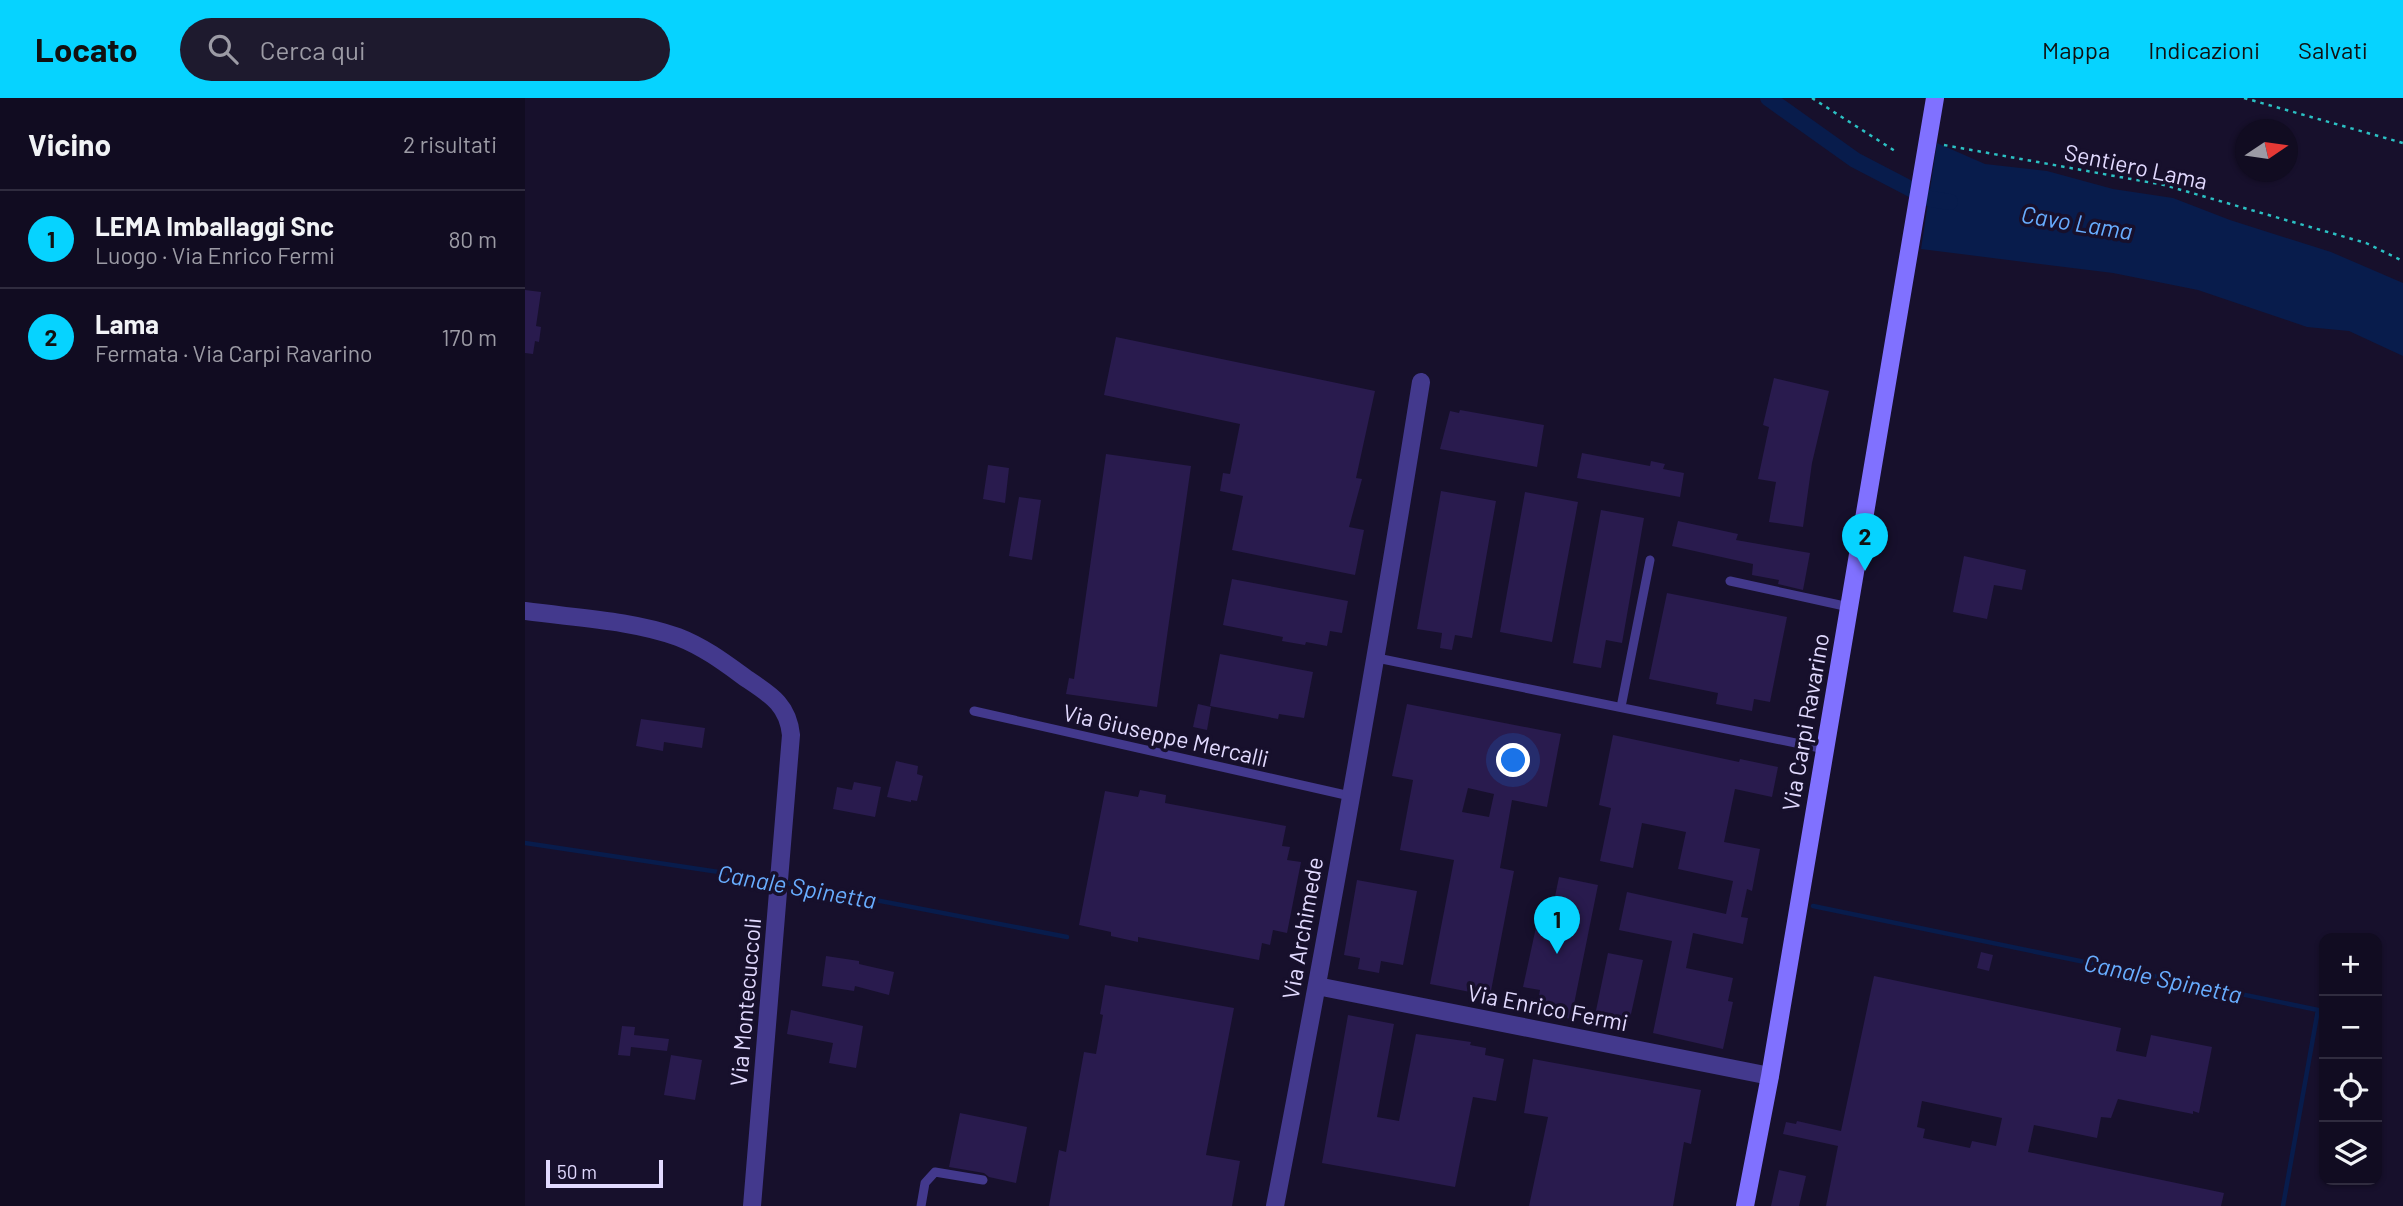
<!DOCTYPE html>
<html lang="it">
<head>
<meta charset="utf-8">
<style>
  :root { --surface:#110c21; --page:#1e1a2e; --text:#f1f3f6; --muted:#9c9ba5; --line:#302c3f; --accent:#06d3ff }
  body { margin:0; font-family:Barlow,sans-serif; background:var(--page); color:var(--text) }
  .controls { position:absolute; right:21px; bottom:21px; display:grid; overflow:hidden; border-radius:14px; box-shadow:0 2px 5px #0004 }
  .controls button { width:63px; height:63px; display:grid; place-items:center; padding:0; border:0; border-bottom:2px solid var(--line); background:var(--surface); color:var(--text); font:35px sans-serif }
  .compass { position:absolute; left:1710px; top:21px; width:63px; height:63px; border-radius:50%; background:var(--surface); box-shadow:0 2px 5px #0004; rotate:77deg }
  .scale { position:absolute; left:21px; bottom:18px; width:117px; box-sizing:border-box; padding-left:7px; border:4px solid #e2daff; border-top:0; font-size:19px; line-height:24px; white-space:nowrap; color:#e2daff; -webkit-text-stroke:5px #17102c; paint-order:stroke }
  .you { position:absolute; left:989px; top:663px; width:24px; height:24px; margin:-18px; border:5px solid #fff; border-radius:50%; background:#1a73e8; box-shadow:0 0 0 10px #1a73e833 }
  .badge { display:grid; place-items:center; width:46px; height:46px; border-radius:50%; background:var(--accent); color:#111; font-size:23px; font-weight:700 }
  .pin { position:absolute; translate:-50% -58px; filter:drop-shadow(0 2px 4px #0008) }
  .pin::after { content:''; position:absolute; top:37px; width:24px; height:21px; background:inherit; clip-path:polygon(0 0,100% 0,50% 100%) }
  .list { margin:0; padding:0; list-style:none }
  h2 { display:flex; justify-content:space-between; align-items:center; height:91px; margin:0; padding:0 28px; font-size:30px }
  h2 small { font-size:23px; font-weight:400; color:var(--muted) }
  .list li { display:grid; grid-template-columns:46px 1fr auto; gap:21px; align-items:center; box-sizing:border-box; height:98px; padding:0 28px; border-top:2px solid var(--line) }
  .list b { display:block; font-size:26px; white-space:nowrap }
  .list p { margin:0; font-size:23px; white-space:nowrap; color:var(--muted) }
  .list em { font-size:23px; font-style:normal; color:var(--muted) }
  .icon { flex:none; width:38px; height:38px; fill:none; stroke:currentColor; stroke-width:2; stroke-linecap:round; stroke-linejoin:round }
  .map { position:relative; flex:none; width:1878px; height:1108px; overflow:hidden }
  header { display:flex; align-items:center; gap:42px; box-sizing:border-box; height:98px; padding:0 35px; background:var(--accent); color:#111 }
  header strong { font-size:33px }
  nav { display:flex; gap:38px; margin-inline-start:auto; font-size:24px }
  .search { width:490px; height:63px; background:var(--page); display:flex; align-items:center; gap:18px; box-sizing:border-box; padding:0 24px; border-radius:38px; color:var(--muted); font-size:26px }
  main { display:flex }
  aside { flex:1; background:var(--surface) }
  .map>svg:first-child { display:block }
  .water { fill:#081c4c }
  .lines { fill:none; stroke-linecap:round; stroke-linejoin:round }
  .stream { stroke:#081c4c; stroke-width:4.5 }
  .canal { stroke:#081c4c; stroke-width:16 }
  .building { fill:#291b4e; fill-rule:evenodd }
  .path { stroke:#2bc0c3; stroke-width:2.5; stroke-dasharray:3.5 5; stroke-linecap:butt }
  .service { stroke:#43398d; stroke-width:9 }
  .minor { stroke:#43398d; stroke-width:18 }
  .secondary { stroke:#8071ff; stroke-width:18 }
  .labels { text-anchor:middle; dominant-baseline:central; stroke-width:7; stroke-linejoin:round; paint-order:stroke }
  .street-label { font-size:23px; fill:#e2daff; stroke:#17102c }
  .water-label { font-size:24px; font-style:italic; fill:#68adff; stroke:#17102c }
</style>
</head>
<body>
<header>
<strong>Locato</strong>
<div class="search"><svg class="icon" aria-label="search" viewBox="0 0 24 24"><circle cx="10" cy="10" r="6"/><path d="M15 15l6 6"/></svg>Cerca qui</div>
<nav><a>Mappa</a><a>Indicazioni</a><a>Salvati</a></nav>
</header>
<main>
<aside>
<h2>Vicino<small>2 risultati</small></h2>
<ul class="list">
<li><span class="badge">1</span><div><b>LEMA Imballaggi Snc</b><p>Luogo · Via Enrico Fermi</p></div><em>80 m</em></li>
<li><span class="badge">2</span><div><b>Lama</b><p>Fermata · Via Carpi Ravarino</p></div><em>170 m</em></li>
</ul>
</aside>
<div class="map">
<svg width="1878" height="1108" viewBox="0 0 1878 1108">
  <rect width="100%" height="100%" fill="#17102c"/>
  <path class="water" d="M1412,45L1460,66L1522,73L1588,91L1648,100L1705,122L1806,154L1878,185V258L1824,233L1782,229L1673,192L1588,175L1396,151Z"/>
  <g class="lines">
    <path class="stream" d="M0,745L248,782
      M257,784L542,839
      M1288,808L1793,912L1758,1108"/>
    <path class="canal" d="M1243,0L1330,62L1405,101L1425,104"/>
  </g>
  <path class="building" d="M0,192L16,194L11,228L16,229L14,244L10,243L8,256L0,255Z
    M591,239L850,293L831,380L837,381L824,429L839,432L830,477L707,452L718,398L695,393L698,375L705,376L715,326L579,297Z
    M1249,280L1304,293L1287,365L1278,429L1244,424L1251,384L1233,381L1244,329L1238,327Z
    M935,312L1019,327L1012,369L915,351L925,313L934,315Z
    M1057,355L1125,368L1126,363L1140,366L1138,371L1159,375L1155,399L1052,380Z
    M581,356L666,368L632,609L541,596L544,580L549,581Z
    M463,367L484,370L480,405L458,401Z
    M916,393L971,403L947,540L930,537L927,552L915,550L917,535L892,531Z
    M1000,394L1053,404L1027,544L975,534Z
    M494,399L516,402L507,462L484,458Z
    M1076,412L1119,420L1097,545L1081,542L1076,570L1048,565Z
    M1153,423L1213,436L1211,442L1285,455L1278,492L1253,486L1254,482L1227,477L1228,466L1147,448Z
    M1439,458L1501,472L1497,492L1469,487L1462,521L1428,514Z
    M707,481L823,503L817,535L805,533L802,548L781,544L780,547L757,543L758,539L698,527Z
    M1142,495L1262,519L1245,604L1229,601L1227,613L1191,606L1193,595L1124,581Z
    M695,556L788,574L779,620L754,616L753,621L685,608Z
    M673,606L686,609L682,632L668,629Z
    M882,606L1036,636L1022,709L987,702L975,770L989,773L965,898L905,886L929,762L875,752L888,682L867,678ZM943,690L969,696L964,719L937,714Z
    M116,621L180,630L177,650L139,644L138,653L111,648Z
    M1088,637L1214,664L1215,661L1253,669L1247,699L1210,691L1199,744L1235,751L1227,793L1222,791L1216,819L1223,820L1218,846L1168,835L1161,870L1208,880L1203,903L1208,904L1198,951L1128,935L1147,843L1094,832L1102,794L1201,816L1208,783L1153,771L1161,734L1117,725L1108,770L1075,763L1086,710L1074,707Z
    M371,663L393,668L392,676L398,678L392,703L386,702V704L362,699Z
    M329,684L356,689L350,719L308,711L312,689L327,692Z
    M615,692L641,697L640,705L761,728L757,748L765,749L762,762L776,764L762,835L748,832L745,847L737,845L734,862L613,839V844L586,838V834L554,827L580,693L613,699Z
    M1034,779L1073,787L1046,921L1011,914L1015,892L998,889L1013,820L1025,823Z
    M832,782L892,793L878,867L856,863L854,875L833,871L835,860L819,857Z
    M1456,854L1468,857L1464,873L1452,870Z
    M1083,855L1118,862L1102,934L1068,927Z
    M301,858L334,863V866L369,874L364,897L330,888L329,893L297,888Z
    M1349,878L1596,930L1591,953L1621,959L1626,937L1687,949L1674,1015L1668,1013V1016L1593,1001L1586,1020L1576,1019L1572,1040L1509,1027L1503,1054L1699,1095L1696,1108H1301L1313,1048L1258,1036L1261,1024L1271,1026L1272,1023L1316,1033ZM1397,1003L1477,1020L1471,1048L1447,1043L1445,1050L1398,1040L1400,1031L1392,1029Z
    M580,887L709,910L681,1057L715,1063L707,1108H524L534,1052L541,1054L559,954L571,956L578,917L575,916Z
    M266,912L338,928L331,970L304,965L308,945L262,936Z
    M823,917L869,926L852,1019L874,1023L891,936L946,944L945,947L961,950L960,957L979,961L971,1003L948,999L930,1089L797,1065Z
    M97,928L110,929L109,937L144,941L142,953L106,949L105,958L93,957Z
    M146,957L177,962L170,1002L139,997Z
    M1008,961L1176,992L1166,1046L1159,1044L1148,1108H1004L1023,1019L999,1015Z
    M435,1015L502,1029L491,1085L464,1079L459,1075L424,1069Z
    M1254,1072L1281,1078L1274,1108H1246Z"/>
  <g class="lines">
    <path class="path" d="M1287,0L1370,53
      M1719,0L1878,45
      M1419,47L1639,87L1841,145L1878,163"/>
    <path class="service" d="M1205,483L1324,509
      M852,560L1300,651
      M1096,609L1125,462
      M449,613L825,698
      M396,1108L400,1085L410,1074L458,1082"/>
    <path class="minor" d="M0,513C50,520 106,522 153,539C179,549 200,565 222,581C246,597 263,607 266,637L227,1108
      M792,888L1245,978
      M750,1108C803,834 852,560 896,284"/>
    <path class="secondary" d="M1220,1108L1245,978L1410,0"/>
  </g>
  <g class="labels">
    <g class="street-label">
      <text transform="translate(1611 68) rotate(12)">Sentiero Lama</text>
      <text transform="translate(1280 624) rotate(-80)">Via Carpi Ravarino</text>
      <text transform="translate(641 637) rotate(13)">Via Giuseppe Mercalli</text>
      <text transform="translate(777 830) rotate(-80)">Via Archimede</text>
      <text transform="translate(220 904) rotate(-85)">Via Montecuccoli</text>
      <text transform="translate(1023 909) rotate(11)">Via Enrico Fermi</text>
    </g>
    <g class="water-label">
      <text transform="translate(1552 124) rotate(9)">Cavo Lama</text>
      <text transform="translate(272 788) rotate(10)">Canale Spinetta</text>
      <text transform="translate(1638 880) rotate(12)">Canale Spinetta</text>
    </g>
  </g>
</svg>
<div class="controls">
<button>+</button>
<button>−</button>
<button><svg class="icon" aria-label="locate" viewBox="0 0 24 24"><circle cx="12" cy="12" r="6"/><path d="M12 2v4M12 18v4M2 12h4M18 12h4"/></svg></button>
<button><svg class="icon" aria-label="layers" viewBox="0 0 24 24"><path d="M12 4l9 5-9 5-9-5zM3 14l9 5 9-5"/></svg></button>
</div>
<svg class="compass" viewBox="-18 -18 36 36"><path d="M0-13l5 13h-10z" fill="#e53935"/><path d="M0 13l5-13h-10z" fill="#9c9ba5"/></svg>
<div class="scale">50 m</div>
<div class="you"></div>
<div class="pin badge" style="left:1032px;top:856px">1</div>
<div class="pin badge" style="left:1340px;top:473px">2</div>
</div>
</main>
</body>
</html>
